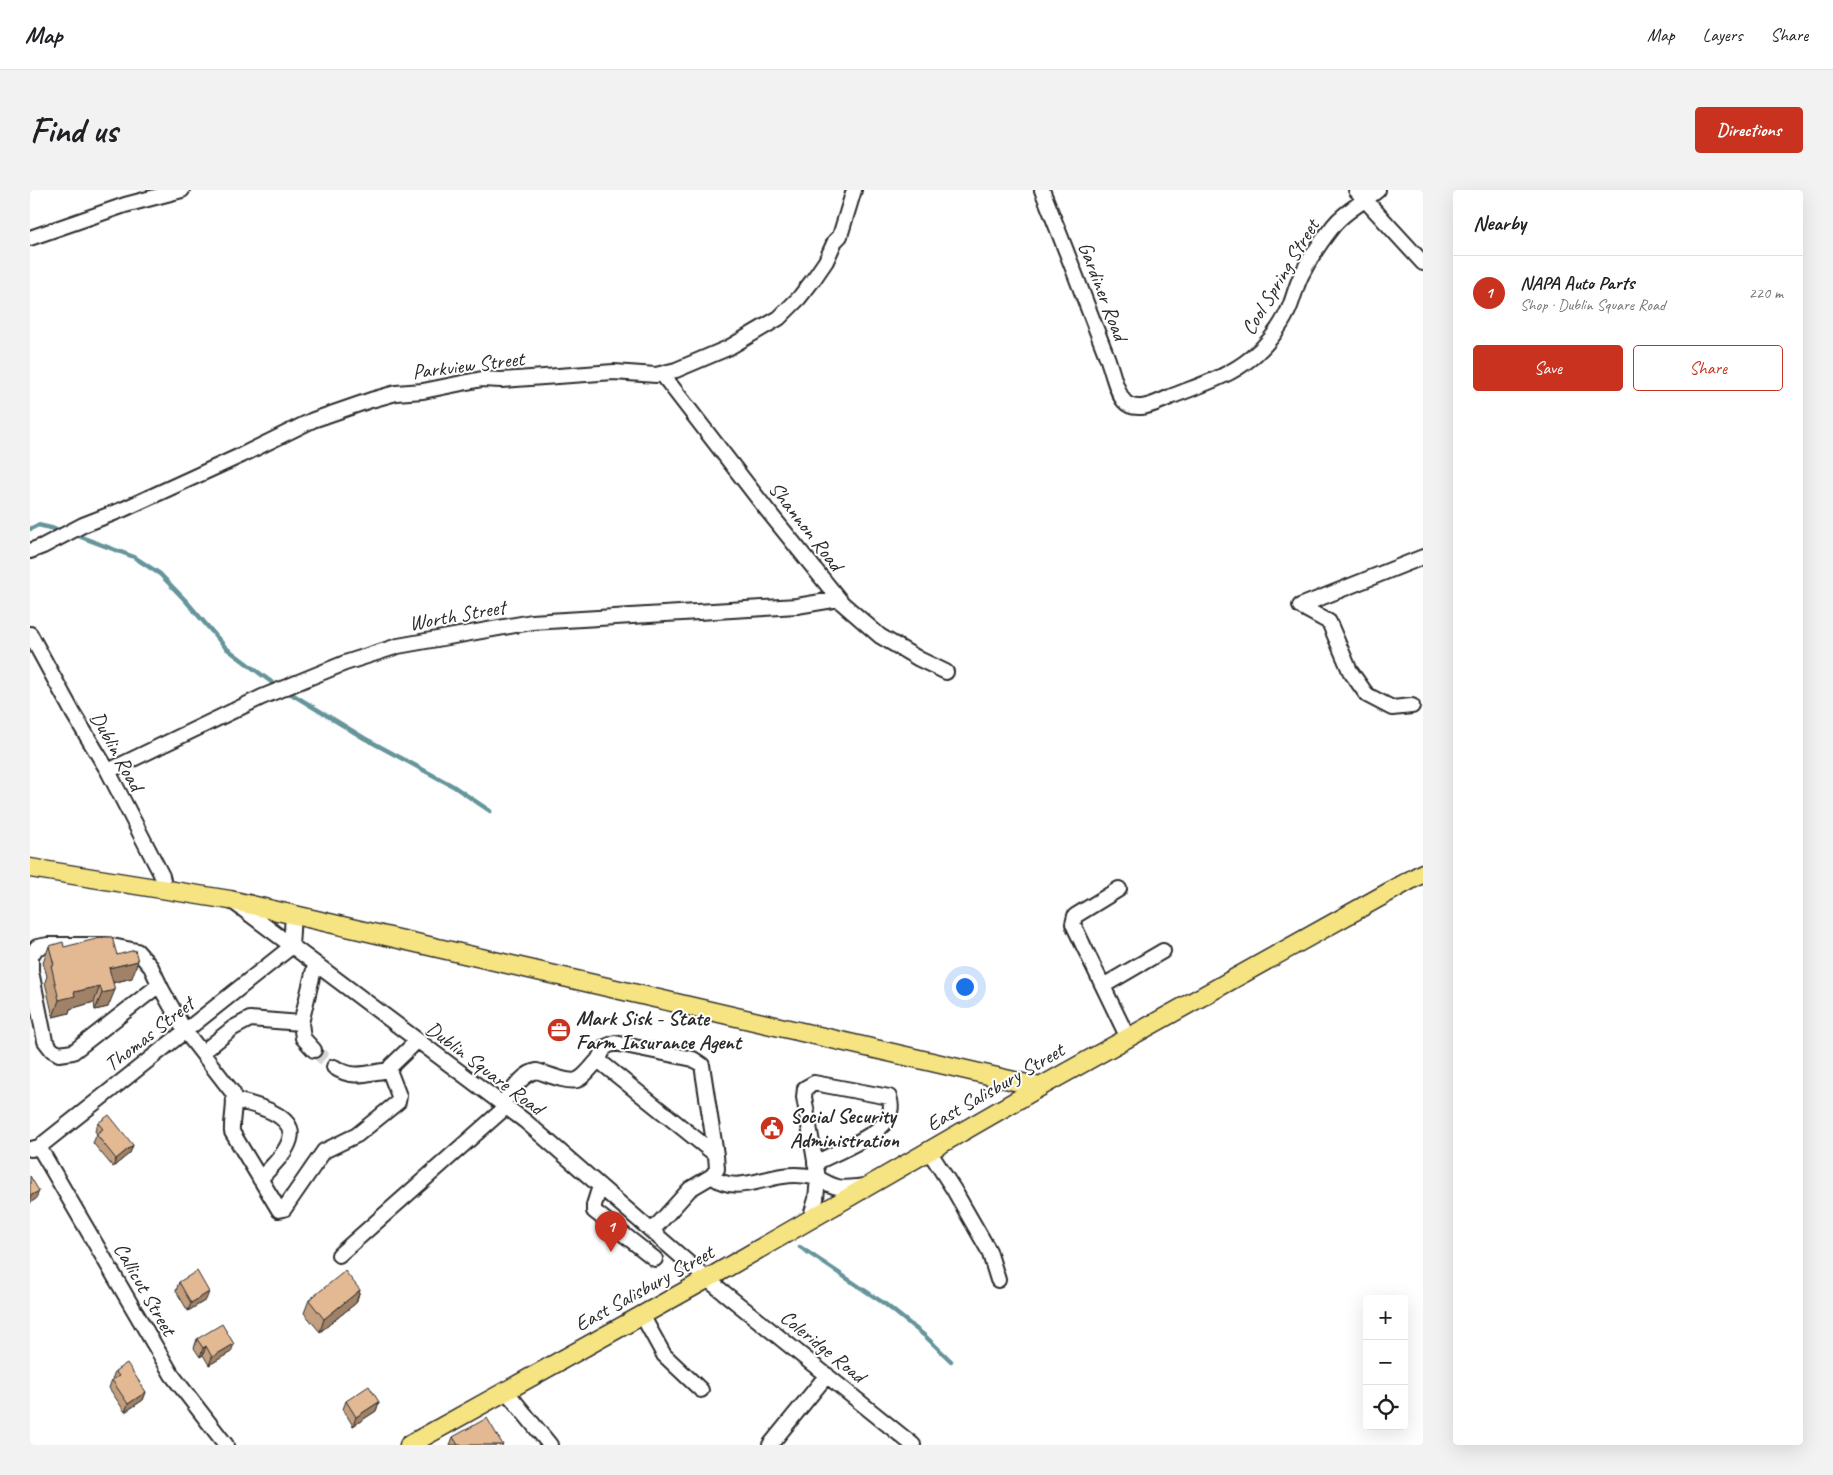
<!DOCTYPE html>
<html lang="en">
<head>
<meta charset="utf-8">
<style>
  :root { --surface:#fff; --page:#f2f2f2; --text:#202124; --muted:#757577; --line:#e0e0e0; --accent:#c8321e }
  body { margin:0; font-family:Caveat,sans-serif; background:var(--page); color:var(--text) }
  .controls { position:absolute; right:15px; bottom:15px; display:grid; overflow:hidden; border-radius:5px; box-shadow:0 5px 20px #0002 }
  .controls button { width:45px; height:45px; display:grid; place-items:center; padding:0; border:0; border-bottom:1px solid var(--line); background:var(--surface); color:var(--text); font:25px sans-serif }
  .you { position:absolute; left:934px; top:796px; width:18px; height:18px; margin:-12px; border:4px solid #fff; border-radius:50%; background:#1a73e8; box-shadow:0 0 0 8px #1a73e833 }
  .badge { display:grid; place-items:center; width:32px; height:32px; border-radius:50%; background:var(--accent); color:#fff; font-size:16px; font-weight:700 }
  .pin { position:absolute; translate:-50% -41px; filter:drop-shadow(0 1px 2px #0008) }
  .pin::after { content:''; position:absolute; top:26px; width:18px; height:15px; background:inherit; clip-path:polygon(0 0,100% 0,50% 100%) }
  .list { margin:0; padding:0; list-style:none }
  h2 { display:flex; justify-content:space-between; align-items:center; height:65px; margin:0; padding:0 20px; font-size:21px }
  h2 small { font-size:16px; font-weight:400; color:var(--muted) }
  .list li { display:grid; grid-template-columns:32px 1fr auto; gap:15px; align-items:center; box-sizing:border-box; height:75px; padding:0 20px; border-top:1px solid var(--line) }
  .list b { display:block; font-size:19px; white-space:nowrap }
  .list p { margin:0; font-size:16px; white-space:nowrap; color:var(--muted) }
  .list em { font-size:16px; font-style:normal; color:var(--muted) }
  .actions { display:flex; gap:10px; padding:15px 20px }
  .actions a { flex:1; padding:11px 0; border:1px solid var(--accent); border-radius:5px; text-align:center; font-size:18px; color:var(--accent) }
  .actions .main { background:var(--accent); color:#fff }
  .icon { flex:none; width:28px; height:28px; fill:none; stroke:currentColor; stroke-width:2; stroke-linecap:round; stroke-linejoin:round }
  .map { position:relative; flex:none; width:1393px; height:1255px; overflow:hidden; border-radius:5px }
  header { display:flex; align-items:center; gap:30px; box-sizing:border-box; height:70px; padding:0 25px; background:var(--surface); border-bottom:1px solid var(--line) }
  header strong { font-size:24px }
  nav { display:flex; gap:28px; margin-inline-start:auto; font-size:18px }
  .intro { display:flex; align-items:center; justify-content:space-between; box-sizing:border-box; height:120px; padding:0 30px }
  h1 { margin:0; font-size:35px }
  .button { padding:12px 22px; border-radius:5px; background:var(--accent); color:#fff; font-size:18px; font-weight:700 }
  main { display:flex; gap:30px; padding:0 30px }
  aside { flex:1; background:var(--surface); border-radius:5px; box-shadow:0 5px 20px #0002 }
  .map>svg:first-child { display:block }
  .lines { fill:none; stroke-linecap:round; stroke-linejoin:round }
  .stream { stroke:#65959b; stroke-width:4.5 }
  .minor-tunnel { stroke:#d5d5d5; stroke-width:14; stroke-dasharray:14 7; stroke-linecap:butt }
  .minor-casing { stroke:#2b2b2b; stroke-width:18 }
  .major-casing { stroke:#2b2b2b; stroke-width:21 }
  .minor { stroke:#fff; stroke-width:14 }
  .major { stroke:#f6e381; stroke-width:18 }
  .wall { fill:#c39f7f; stroke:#2b2b2b }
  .shaded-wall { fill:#9f8268; stroke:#2b2b2b }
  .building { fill:#e3b994; stroke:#2b2b2b }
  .labels { text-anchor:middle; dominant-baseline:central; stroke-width:4; stroke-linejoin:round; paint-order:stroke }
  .street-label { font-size:21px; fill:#2b2b2b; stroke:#fff }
  .poi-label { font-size:21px; font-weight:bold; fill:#2b2b2b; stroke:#fff; text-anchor:start }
</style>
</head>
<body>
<header>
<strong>Map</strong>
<nav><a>Map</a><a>Layers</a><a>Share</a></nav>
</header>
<div class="intro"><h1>Find us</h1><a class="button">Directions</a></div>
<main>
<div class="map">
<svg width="1393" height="1255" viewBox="0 0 1393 1255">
  <rect width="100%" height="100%" fill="#fff"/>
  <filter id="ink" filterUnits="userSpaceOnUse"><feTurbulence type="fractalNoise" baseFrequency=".02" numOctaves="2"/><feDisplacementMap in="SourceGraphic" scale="10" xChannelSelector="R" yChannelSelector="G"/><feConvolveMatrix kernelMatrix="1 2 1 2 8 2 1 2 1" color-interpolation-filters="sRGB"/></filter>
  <g filter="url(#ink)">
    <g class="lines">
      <path class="stream" d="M0,339L8,335L34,341
        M43,344L104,367L130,384L156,411L196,458L248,497
        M255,500L334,548L423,596L460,621
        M770,1057L855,1114L895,1146L921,1171"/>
      <path class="minor-tunnel" d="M284,860L304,877"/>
      <g class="minor-casing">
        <path id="minor" d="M1012,0C1034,54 1054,108 1075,162C1081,175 1085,200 1094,211C1105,224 1127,213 1140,207C1167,196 1197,188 1221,168C1236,156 1250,138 1258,121C1264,108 1266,94 1273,82C1281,66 1293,49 1304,35C1316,20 1334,12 1348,0
          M1326,0L1393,73
          M0,48L95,15L152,0
          M632,184L737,320L812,413L850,446L889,469L916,482
          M0,361L13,356L53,335L94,319L212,265L283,230L341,210L366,203L393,201L452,189L471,190L584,182L626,185L646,180L698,158L749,128L769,108L783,90L796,71L805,51L810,46L824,0
          M1270,416L1299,432L1320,481L1337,505L1362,518L1382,516
          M1270,416L1393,367
          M0,444L43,523L78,581L132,686L135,699
          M78,581L232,507L315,473L368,456L502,432L767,416L809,409
          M1089,699L1045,726L1043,734L1098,848
          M202,711L495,931L677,1089L883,1255
          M261,757L263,724
          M129,795L43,862L29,864L22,860L15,851L1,781V766L7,757L18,755H77L107,761L121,777L132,800L155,841L203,903C206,916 201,928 202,942L249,1020L254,1019L294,961L327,945L368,912L369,906L359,880L361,876L387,851
          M1073,796L1133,761
          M271,833L273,848L284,860
          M173,862L203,838L220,829L271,833L285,775
          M568,870L575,857L585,853L663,869L672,875L686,965
          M304,877C323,890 337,883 359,880
          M205,910C221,914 267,924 260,949C256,964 240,978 230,989
          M472,914C481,903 492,883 507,881C517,884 538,893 547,890C555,887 562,876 568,870L686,965L687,979L682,986L660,999L622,1041
          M9,957L142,1185L196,1255
          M1,959L9,957L261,757
          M899,961L924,1000L959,1061L968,1090
          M682,986C703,1004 729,989 753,986C765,984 776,985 788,988L774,907L775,898L784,893L859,907C862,914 861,923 857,930C847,946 803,964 785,973
          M570,996L564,1015V1021L625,1069
          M780,1029L786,1009L788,988C809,1001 813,998 836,996
          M309,1065L476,917
          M612,1125L634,1165L671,1200
          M476,1201L520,1255
          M740,1255L797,1185"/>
      </g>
      <g class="major-casing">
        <path id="major" d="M0,678L200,710L1010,897
          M379,1255L677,1089L1010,897L1393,683"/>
      </g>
      <use href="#minor" class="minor"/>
      <use href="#major" class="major"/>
    </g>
    <path class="wall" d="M19,756L87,765L102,788L83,793L78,817L65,820L64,812L40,819L39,823L23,827L15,792L17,786L13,773Z
      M68,933L103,955L100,963L83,977L63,953L67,944L65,941Z
      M149,1092L176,1110L158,1121L146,1101Z
      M330,1100L326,1113L290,1142L274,1123L279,1110Z
      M167,1149L201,1162L179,1175L173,1165L170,1167L164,1158Z
      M85,1181L116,1202L113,1210L95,1222L79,1198Z
      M316,1211L349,1212L346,1221L323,1236L313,1219Z
      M423,1247L473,1255H420Z"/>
    <path class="shaded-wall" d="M108,771L102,788L73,795L79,778Z
      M70,796L64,812L40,819L39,823L23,827L29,810L44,802Z
      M85,800L78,817L65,820L72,803Z
      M103,955L100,963L83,977L86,969Z
      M9,1001L6,1009L0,1013V1006Z
      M330,1100L326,1113L290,1142L294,1129Z
      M179,1102L176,1110L158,1121L161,1113Z
      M204,1154L201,1162L179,1175L182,1167Z
      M176,1156L173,1165L170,1167L173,1158Z
      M116,1202L113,1210L95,1222L98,1214Z
      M349,1212L346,1221L323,1236L326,1227Z"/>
    <path class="building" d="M74,747H82L87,765L105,760L108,771L79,778L85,800L72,803L70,796L44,802L45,806L29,810L21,775H24L19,756L33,752L34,757Z
      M79,925L103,955L86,969L66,944L73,939L68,933Z
      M0,986L9,1001L0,1006Z
      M167,1081L179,1102L161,1113L149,1092Z
      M315,1081L330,1100L294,1129L279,1110Z
      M192,1134L204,1154L182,1167L176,1156L173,1158L167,1149Z
      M97,1173L116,1202L98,1214L82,1190L89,1186L85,1181Z
      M339,1196L349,1212L326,1227L316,1211Z
      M457,1228L473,1255H428L423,1247Z"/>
  </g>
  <defs>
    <g id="office-disc" transform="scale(1.25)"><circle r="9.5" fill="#c8321e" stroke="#fff"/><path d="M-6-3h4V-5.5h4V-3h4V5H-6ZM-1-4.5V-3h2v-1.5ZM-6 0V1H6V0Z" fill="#fff"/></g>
    <g id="civic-disc" transform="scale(1.25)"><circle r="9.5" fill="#c8321e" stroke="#fff"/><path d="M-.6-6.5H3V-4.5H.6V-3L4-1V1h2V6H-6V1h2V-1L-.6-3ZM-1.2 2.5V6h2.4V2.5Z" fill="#fff"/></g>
  </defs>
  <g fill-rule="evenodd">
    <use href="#office-disc" x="529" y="840"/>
    <use href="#civic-disc" x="742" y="938"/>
  </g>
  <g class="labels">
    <g class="street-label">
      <text transform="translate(1250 87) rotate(-59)">Cool Spring Street</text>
      <text transform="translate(1073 101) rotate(69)">Gardiner Road</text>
      <text transform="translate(438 175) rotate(-7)">Parkview Street</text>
      <text transform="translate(776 336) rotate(52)">Shannon Road</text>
      <text transform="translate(427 425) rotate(-10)">Worth Street</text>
      <text transform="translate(87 561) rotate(61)">Dublin Road</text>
      <text transform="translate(119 844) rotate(-38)">Thomas Street</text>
      <text transform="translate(455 878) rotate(37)">Dublin Square Road</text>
      <text transform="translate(965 897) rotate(-30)">East Salisbury Street</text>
      <text transform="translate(614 1098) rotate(-29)">East Salisbury Street</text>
      <text transform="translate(115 1099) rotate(60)">Callicut Street</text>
      <text transform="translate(793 1156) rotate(39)">Coleridge Road</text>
    </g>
    <g class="poi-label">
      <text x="546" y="828">Mark Sisk - State<tspan x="546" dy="24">Farm Insurance Agent</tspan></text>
      <text x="760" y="926">Social Security<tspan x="760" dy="24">Administration</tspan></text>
    </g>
  </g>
</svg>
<div class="controls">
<button>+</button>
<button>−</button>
<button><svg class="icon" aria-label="locate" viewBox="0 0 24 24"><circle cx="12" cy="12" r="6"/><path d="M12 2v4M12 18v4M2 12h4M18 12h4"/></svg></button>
</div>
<div class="you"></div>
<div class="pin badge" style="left:581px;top:1062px">1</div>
</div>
<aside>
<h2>Nearby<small></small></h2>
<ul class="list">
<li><span class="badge">1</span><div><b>NAPA Auto Parts</b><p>Shop · Dublin Square Road</p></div><em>220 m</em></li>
</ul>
<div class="actions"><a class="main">Save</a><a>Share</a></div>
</aside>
</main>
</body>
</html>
